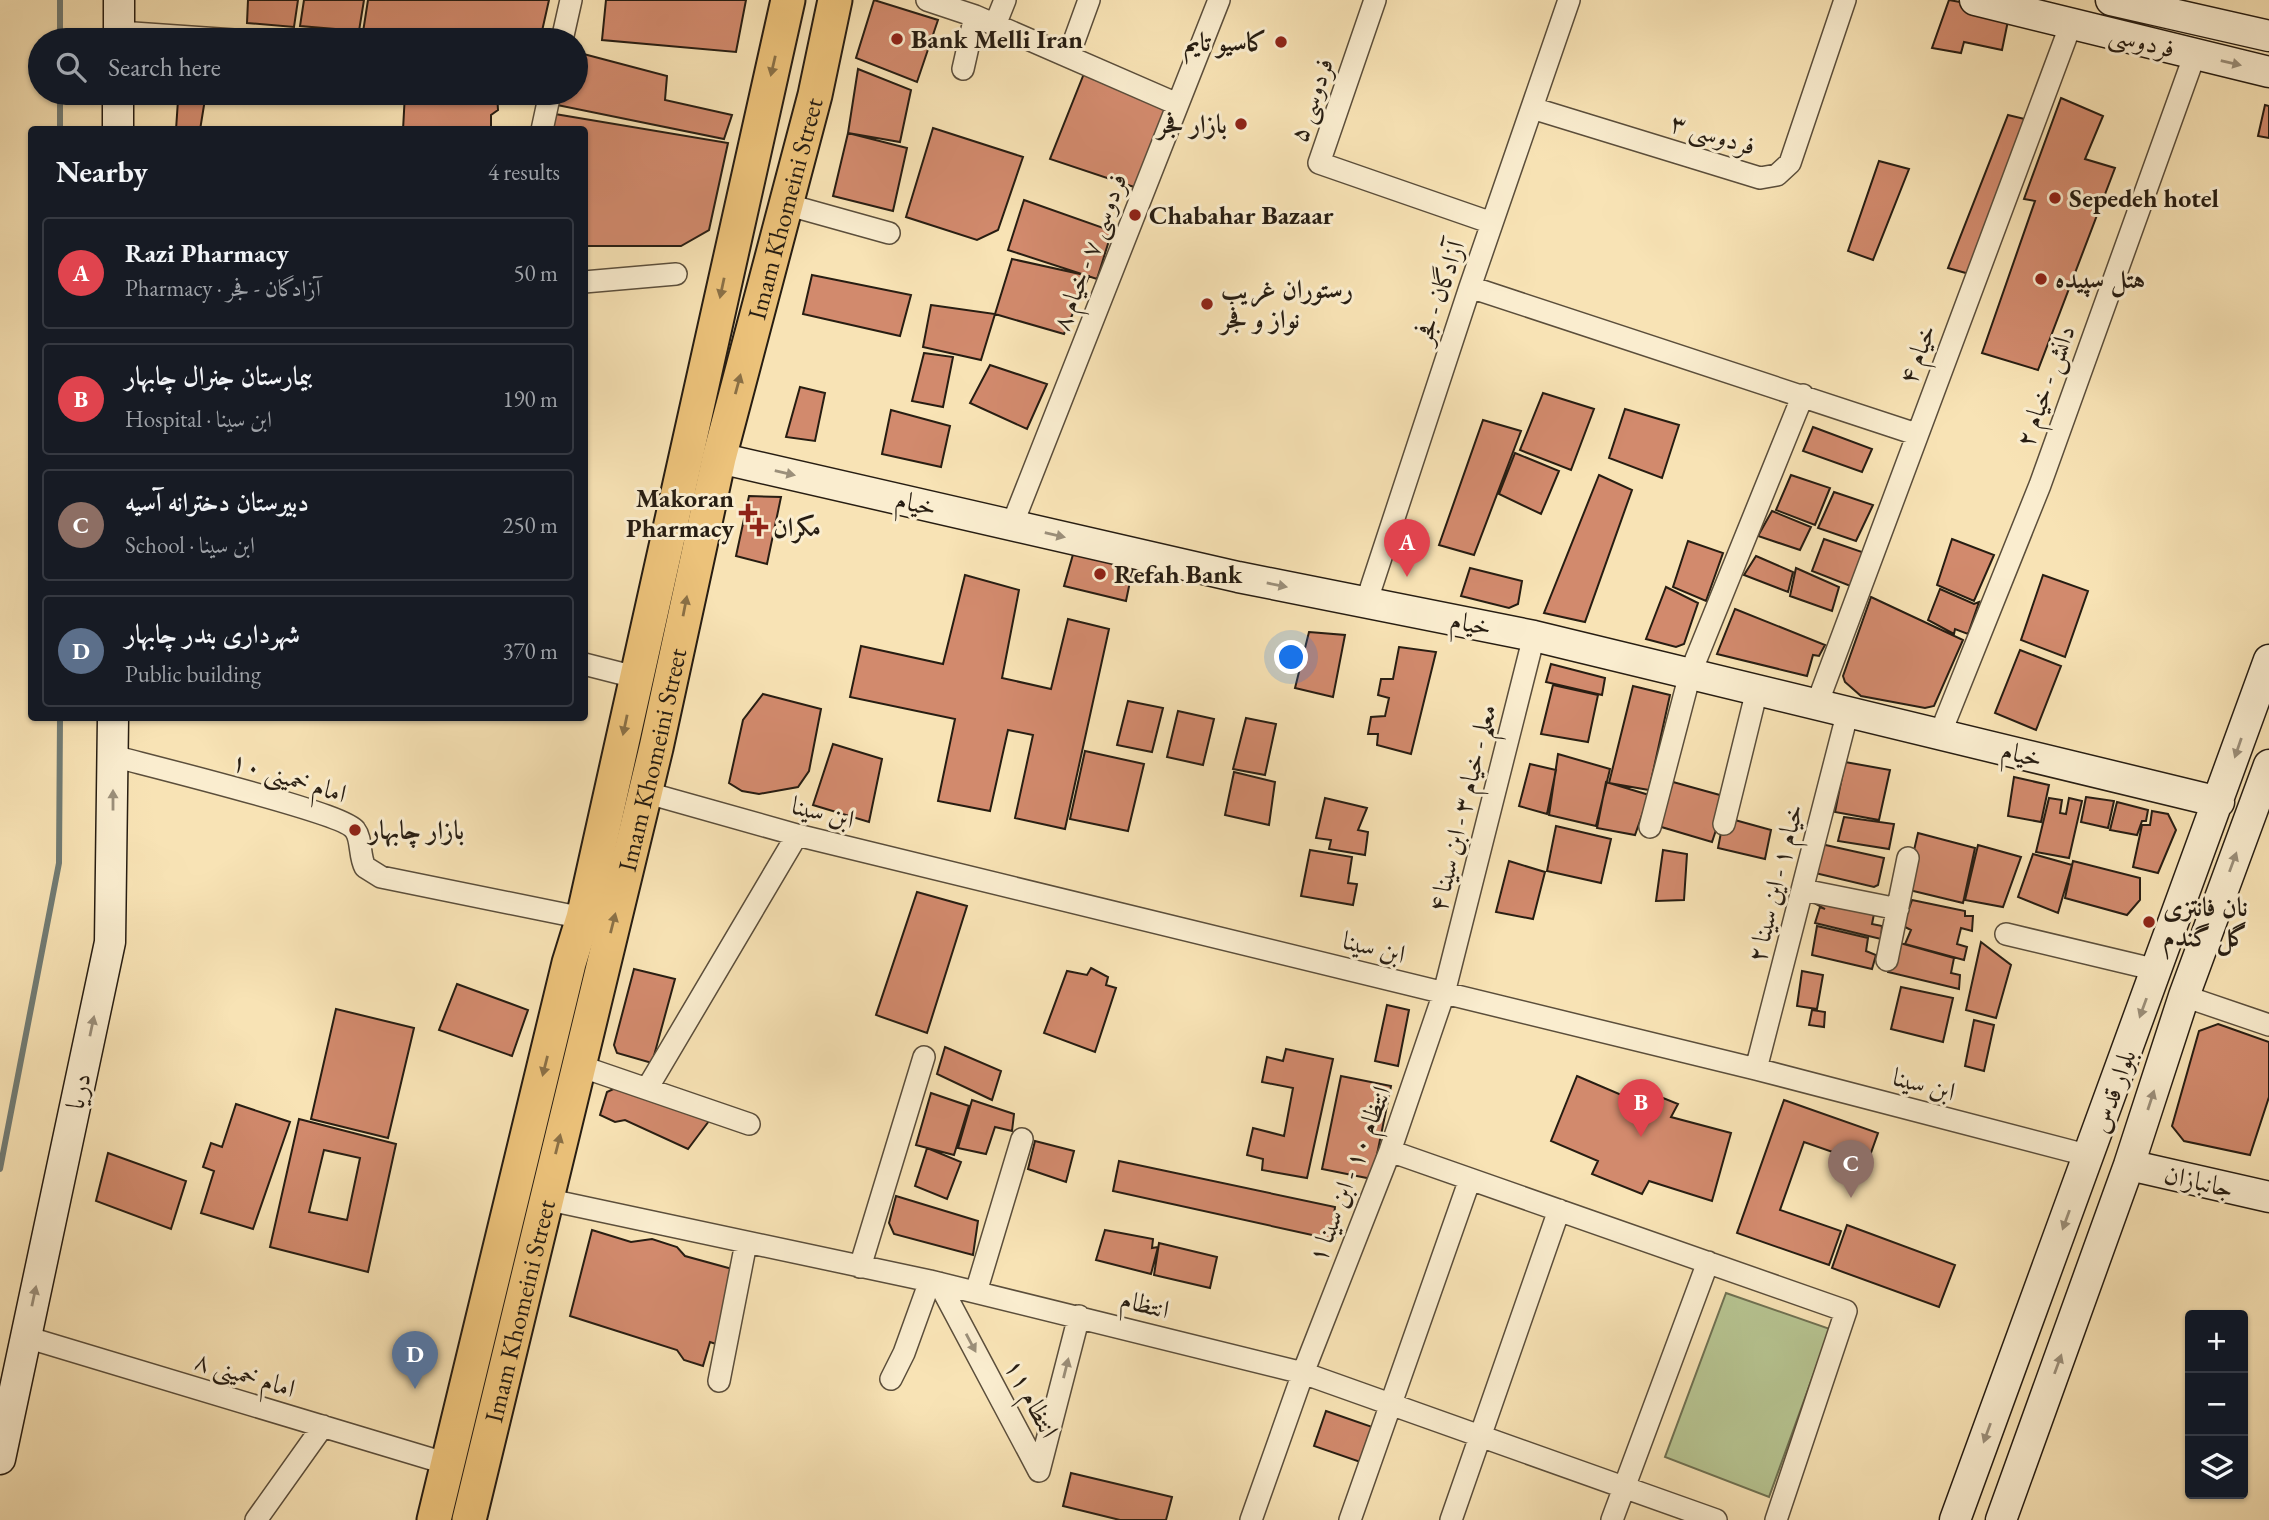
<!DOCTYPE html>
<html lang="en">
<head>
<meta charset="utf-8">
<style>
  :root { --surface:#171b24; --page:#20242c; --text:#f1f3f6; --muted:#9ea1a6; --line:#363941; --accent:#c59692 }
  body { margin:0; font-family:"EB Garamond",Amiri,serif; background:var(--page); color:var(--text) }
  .controls { position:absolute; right:21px; bottom:21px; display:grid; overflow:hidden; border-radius:7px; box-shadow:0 2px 5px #0004 }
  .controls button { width:63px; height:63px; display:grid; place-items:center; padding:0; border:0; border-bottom:2px solid var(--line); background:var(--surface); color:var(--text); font:35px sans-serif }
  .you { position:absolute; left:1292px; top:658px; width:24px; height:24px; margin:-18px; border:5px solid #fff; border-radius:50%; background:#1a73e8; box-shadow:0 0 0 10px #1a73e833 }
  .badge { display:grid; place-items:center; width:46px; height:46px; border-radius:50%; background:var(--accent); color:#fff; font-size:23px; font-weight:700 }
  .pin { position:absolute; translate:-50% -58px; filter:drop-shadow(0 2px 4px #0008) }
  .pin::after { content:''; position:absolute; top:37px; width:24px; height:21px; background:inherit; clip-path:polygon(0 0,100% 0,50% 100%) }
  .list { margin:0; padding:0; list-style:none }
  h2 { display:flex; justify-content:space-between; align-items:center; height:91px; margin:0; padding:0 28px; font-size:30px }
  h2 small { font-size:23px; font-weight:400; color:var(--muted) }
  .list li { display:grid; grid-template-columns:46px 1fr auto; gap:21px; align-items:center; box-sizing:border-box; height:112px; margin:0 14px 14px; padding:0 14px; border:2px solid var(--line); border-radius:7px }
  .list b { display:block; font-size:26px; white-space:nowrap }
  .list p { margin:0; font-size:23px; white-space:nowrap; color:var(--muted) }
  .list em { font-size:23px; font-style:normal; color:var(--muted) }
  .icon { flex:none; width:38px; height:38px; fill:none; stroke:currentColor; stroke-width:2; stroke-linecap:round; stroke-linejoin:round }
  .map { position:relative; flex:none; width:2269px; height:1520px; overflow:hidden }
  .search { position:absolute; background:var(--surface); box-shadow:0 2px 5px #0004; left:28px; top:28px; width:560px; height:77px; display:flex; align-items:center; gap:18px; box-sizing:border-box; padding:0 24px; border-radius:38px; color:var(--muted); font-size:26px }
  .panel { position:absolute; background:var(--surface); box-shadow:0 2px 5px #0004; left:28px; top:126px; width:560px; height:595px; border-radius:7px }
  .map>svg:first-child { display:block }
  .green { fill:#b7c592; stroke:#6f7152; stroke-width:2 }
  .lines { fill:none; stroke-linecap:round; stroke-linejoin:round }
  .stream { stroke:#717c75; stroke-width:6 }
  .building { fill:#d28a6d; stroke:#271d12; stroke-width:2; fill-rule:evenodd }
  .street-casing { stroke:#5b4e3b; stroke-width:24 }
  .secondary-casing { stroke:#271d12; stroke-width:33 }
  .primary-casing { stroke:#271d12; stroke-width:37 }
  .street { stroke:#faedcf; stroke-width:21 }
  .secondary { stroke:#faedcf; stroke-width:30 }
  .primary { stroke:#ecc27a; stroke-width:33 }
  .oneway { fill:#9b8f7a }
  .oneway2 { fill:#8a7046 }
  .poi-dot { fill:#8f2418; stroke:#faedcf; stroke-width:2.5 }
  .labels { text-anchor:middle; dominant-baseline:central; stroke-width:6; stroke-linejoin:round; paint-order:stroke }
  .poi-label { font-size:26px; font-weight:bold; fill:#271d12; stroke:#faedcf; text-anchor:start }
  .street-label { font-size:26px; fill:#271d12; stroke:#faedcf }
</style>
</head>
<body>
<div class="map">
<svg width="2269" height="1520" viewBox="0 0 2269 1520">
  <rect width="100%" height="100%" fill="#f8e3b5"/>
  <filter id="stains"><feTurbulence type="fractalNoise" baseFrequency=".00286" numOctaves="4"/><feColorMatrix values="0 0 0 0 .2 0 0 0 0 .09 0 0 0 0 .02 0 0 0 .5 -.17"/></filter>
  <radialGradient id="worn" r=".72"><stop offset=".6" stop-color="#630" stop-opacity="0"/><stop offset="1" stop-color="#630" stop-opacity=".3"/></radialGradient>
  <path class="green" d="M1726,1293L1830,1329L1769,1497L1665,1457Z"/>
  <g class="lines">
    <path class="stream" d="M60,40V0
      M60,130V93
      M0,1169L59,863L60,718"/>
  </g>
  <path class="building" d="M248,0H298L294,27L247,23Z
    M304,0H364L359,31L300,26Z
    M368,0H549L540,40L363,32Z
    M606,0H746L736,52L602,40Z
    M874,0L938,20L917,82L856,58Z
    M1949,0L2010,11L2002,50L1964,42L1961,53L1932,48Z
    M576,52L667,76L665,100L732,115L724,139L557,105L559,93H576Z
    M858,69L911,90L900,142L848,133Z
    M1085,71L1169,111L1137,188L1050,159Z
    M165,93H206L200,130H176L178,100L164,99Z
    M405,93H497L498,110L491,115V130H403Z
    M2061,98L2103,116L2085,159L2115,168L2038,370L1982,353L2035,201L2024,199Z
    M2265,105L2269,106V138L2258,136Z
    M555,114L728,143L709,230L681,246H584V130H551Z
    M2008,115L2033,121L1973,275L1948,268Z
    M933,128L1023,157L998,230L977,240L906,217Z
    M848,133L907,148L893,211L833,196Z
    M1879,161L1909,169L1873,260L1848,251Z
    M1024,200L1112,231L1097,279L1008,250Z
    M1012,259L1089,276L1064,334L995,314Z
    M812,275L911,295L900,336L803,314Z
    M931,305L995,314L981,360L923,347Z
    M924,353L953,357L943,407L912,401Z
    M990,365L1047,384L1027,429L970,403Z
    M800,387L825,393L815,441L786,437Z
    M1543,393L1594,409L1571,470L1520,450Z
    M1625,409L1679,425L1662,478L1609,458Z
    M891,410L950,426L941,467L882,454Z
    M1483,420L1521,431L1474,555L1439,545Z
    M1813,427L1872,449L1862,472L1803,451Z
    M1515,453L1559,471L1541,514L1499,494Z
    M1599,475L1632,490L1585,622L1544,613Z
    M1791,475L1830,488L1815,525L1776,510Z
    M1834,492L1873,505L1856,541L1818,528Z
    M749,496L781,497L767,564L736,556Z
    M1772,511L1811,527L1800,550L1758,536Z
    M1824,539L1865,553L1853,587L1812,571Z
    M1952,539L1994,555L1974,601L1937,585Z
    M1688,541L1723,553L1706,601L1673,587Z
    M1074,551L1134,562L1126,601L1064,586Z
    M1756,556L1793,572L1788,592L1744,575Z
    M1470,568L1522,581L1518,604L1509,608L1461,596Z
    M1796,568L1839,587L1832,611L1790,596Z
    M965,575L1019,590L1002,678L1051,689L1068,619L1109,629L1065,829L1015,818L1033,735L1008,730L990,811L938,801L955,719L850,697L861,646L943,664Z
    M2043,575L2088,591L2065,657L2021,640Z
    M1666,587L1698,603L1684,644L1676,647L1646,639Z
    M1940,589L1974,604L1979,602L1968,634L1955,629L1954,634L1928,620Z
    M1871,597L1963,640L1934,706L1925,708L1861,696L1845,682L1843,676Z
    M1735,609L1825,645L1819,656L1813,655L1807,676L1717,654Z
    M1309,632L1345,635L1333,697L1295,688Z
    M1399,647L1436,652L1411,754L1377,745L1378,734H1368L1371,717L1385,716L1389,698L1378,695L1381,679H1393Z
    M2020,650L2061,666L2036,730L1995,713Z
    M1551,664L1605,678L1602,695L1546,682Z
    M1553,685L1598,695L1588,742L1541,734Z
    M1633,686L1670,695L1649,790L1609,783Z
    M763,694L821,709L809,771L798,787L759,794L742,791L729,783L743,720Z
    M1128,701L1163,708L1152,752L1117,745Z
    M1178,711L1214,719L1203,765L1167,757Z
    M1246,718L1276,724L1265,775L1233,769Z
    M833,744L882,759L869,822L813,805Z
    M1085,751L1144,764L1128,831L1070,819Z
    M1558,754L1610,769L1596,826L1549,815Z
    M1845,762L1890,770L1879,820L1835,812Z
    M1530,764L1556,770L1547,814L1519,806Z
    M1234,772L1275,782L1269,825L1225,815Z
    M2014,777L2049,785L2041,822L2008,816Z
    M1606,782L1649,795L1635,835L1597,828Z
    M1673,782L1727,797L1712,842L1658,826Z
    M2086,797L2114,801L2108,828L2081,822Z
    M1325,798L1367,808L1358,830L1368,832L1365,855L1329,849L1331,840L1316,838Z
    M2049,798L2062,800L2060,813L2066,814L2069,798L2082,801L2069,858L2036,852Z
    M2117,802L2148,810L2146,821H2142L2137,835L2110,830Z
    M2152,811L2168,814L2176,830L2158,873L2133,867L2142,825H2150Z
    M1724,817L1771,830L1765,859L1718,848Z
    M1844,817L1894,824L1889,849L1838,841Z
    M1556,826L1611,839L1601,883L1547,871Z
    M1918,833L1975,848L1963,903L1905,889Z
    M1821,844L1884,858L1878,885L1874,887L1815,873Z
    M1978,845L2021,857L2003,907L1965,900Z
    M1310,850L1352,857L1348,883L1357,884L1353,905L1301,896Z
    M1663,850L1687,854L1684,900L1656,901Z
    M2033,854L2072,865L2058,913L2018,897Z
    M1509,861L1545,872L1533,919L1496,912Z
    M2073,861L2140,878V900L2127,915L2065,898Z
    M917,892L967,906L927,1033L876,1015Z
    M1820,894L1875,909L1872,924L1882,926L1881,939L1815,923L1820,907L1825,909L1816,904Z
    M1912,900L1965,911V916H1973L1972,931L1961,928L1957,944L1967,947L1964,960L1905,944L1911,930L1903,926Z
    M1817,926L1868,938L1866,951L1876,955L1872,969L1812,955Z
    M1981,942L2011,965L1996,1018L1966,1010Z
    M1900,943L1954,958L1951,973L1960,975L1959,989L1888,972L1890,957Z
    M1091,968L1108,977L1106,985L1116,988L1095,1052L1044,1033L1067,971L1087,975Z
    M634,969L675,979L652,1063L617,1053L614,1045Z
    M1802,971L1823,975L1817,1009L1797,1006Z
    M457,984L528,1010L512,1056L439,1030Z
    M1901,987L1953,998L1943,1042L1891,1029Z
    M1387,1005L1409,1010L1398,1066L1375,1061Z
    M336,1009L414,1028L388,1138L311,1119Z
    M1812,1010L1825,1012L1824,1027L1809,1025Z
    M1974,1020L1994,1025L1984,1071L1965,1066Z
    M2218,1024L2269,1042V1097L2250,1155L2184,1141L2172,1126L2199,1031Z
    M945,1047L1001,1071L992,1100L937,1074Z
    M1286,1049L1333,1059L1307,1178L1262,1170L1263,1159L1247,1155L1253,1128L1284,1136L1293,1088L1262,1082L1267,1057L1283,1061Z
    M1341,1076L1391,1086L1372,1179L1322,1169Z
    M1577,1076L1626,1097L1631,1085L1678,1104L1671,1117L1731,1133L1712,1201L1649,1181L1642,1194L1592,1174L1598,1161L1551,1141Z
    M624,1084L709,1121L688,1149L625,1120L615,1122L600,1115L607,1092Z
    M931,1093L969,1106L954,1155L916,1145Z
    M972,1100L1014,1114L1012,1131L995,1127L986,1154L958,1148Z
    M1784,1100L1878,1133L1867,1164L1804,1142L1780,1210L1841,1231L1829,1265L1737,1233Z
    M236,1104L290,1122L253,1229L201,1213L214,1171L203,1167L211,1143L222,1147Z
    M299,1119L396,1144L368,1272L270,1247ZM324,1150L360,1158L347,1220L309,1212Z
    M1035,1141L1074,1151L1066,1182L1028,1169Z
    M927,1148L961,1162L947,1199L915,1186Z
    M108,1153L186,1181L171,1229L96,1201Z
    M1119,1161L1335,1207L1334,1215L1341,1216L1335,1240L1113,1191Z
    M896,1196L978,1221L973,1255L894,1234L889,1223Z
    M1847,1225L1955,1265L1939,1307L1832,1268Z
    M592,1230L631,1242L652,1239L677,1247L685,1256L743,1272L719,1345L710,1342L703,1366L684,1360L677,1350L570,1316Z
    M1105,1230L1153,1239L1152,1248L1158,1247L1151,1274L1096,1260Z
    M1159,1243L1217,1257L1210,1288L1154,1275Z
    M1326,1411L1381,1430L1369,1465L1314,1446Z
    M1071,1473L1172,1497L1166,1520H1120L1063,1506Z"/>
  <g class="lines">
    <g class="street-casing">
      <path id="street" d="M927,0L975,16L1177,104
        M1375,0L1319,163L1492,223
        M995,25L1005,0
        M119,32L234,40
        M562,40L571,0
        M1069,55L1089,0
        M963,69L975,16
        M1532,108L1760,178L1777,175L1790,163L1845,0
        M542,130L550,93
        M785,204L889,233
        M584,282L676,274
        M1470,287L1916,434
        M1012,525L1219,0
        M1366,603L1470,287L1569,0
        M584,664L635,677
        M1817,704L2071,24
        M1940,734L2040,485L2195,54
        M113,756C146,765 343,813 355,830C362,839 359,856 365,867L381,877L583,918
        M644,792L797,835L1756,1069L2090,1156
        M1724,824L1757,690
        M1650,827L1690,674L1803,395
        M1803,890L1898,909
        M2006,934L2157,970
        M1887,960L1908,858
        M2184,996L2269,1025
        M577,1065L749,1124
        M1756,1069L1848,711
        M648,1087L797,835
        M1390,1151L1846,1311L1776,1520
        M545,1199L930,1281L1303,1373L1716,1520
        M860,1267L924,1057
        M939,1283L1039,1471L1079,1316
        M976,1292L1022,1139
        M26,1337L448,1464
        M891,1379L904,1353L930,1281
        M719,1381L746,1243
        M256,1520L323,1426
        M1251,1520L1303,1373L1390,1151L1444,993L1534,636
        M1350,1520L1470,1179
        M1451,1520L1559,1210
        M1612,1520L1708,1262"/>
    </g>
    <g class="secondary-casing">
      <path id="secondary" d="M1975,0L2269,72
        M2111,0L2269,36
        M119,40V0
        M118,130V93
        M719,458L1238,577L1534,636L2219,802
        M2129,1165L2269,1197
        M0,1459L110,942L113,718
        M1955,1520L2269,660
        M2001,1520L2129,1165L2184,996L2269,765"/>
    </g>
    <g class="primary-casing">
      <g id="primary">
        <path d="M434,1520L569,963L583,918L788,0"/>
        <path id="s1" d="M469,1520L656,748L719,458L815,95L835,0"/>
      </g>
    </g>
    <use href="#street" class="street"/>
    <use href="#secondary" class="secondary"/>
    <use href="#primary" class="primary"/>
  </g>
  <defs><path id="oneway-solid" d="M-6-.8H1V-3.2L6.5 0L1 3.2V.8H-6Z" transform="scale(1.75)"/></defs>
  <g class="oneway">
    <use href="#oneway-solid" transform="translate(2231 63) rotate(13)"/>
    <use href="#oneway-solid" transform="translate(785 473) rotate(13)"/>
    <use href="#oneway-solid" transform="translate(1055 535) rotate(13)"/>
    <use href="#oneway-solid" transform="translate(1277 585) rotate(11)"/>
    <use href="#oneway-solid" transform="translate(2238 748) rotate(109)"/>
    <use href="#oneway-solid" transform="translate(113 800) rotate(-90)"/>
    <use href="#oneway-solid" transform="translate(2233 862) rotate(-70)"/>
    <use href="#oneway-solid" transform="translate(2143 1008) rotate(110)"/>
    <use href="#oneway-solid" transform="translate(92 1026) rotate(-78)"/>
    <use href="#oneway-solid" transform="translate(2151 1100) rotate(-72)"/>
    <use href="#oneway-solid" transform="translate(2066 1220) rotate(110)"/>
    <use href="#oneway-solid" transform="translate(34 1296) rotate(-78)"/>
    <use href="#oneway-solid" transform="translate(971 1343) rotate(62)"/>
    <use href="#oneway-solid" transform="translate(2058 1364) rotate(-70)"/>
    <use href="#oneway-solid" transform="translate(1066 1368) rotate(-76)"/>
    <use href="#oneway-solid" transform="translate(1987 1433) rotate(110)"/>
  </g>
  <g class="oneway2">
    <use href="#oneway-solid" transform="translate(773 66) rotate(103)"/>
    <use href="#oneway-solid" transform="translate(722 288) rotate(102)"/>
    <use href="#oneway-solid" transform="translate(738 384) rotate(-75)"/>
    <use href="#oneway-solid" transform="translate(685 606) rotate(-79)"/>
    <use href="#oneway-solid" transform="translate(625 725) rotate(102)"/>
    <use href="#oneway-solid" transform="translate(613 923) rotate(-76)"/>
    <use href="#oneway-solid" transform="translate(545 1066) rotate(104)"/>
    <use href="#oneway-solid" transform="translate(558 1144) rotate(-76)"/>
  </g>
  <g class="poi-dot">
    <circle cx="897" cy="39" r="7"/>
    <circle cx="1281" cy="42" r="7"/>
    <circle cx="1241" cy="124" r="7"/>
    <circle cx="2055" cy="198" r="7"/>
    <circle cx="1135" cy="215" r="7"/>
    <circle cx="2041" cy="279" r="7"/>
    <circle cx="1207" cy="304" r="7"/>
    <path d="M744.5 502.5h7v7h7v7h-7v7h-7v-7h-7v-7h7z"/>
    <path d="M755.5 516.5h7v7h7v7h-7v7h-7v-7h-7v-7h7z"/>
    <circle cx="1100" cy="574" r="7"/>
    <circle cx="355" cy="830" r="7"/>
    <circle cx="2149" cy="922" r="7"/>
  </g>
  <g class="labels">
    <g class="poi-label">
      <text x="911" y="39">Bank Melli Iran</text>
      <text x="1267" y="42" text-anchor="end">کاسیو تایم</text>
      <text x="1227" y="124" text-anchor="end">بازار فجر</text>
      <text x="2069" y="198">Sepedeh hotel</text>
      <text x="1149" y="215">Chabahar Bazaar</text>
      <text x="2055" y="279">هتل سپیده</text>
      <text x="1221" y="289">رستوران غریب<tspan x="1221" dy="30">نواز و فجر</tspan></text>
      <text x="734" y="498" text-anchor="end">Makoran<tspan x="734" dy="30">Pharmacy</tspan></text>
      <text x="773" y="527">مکران</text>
      <text x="1114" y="574">Refah Bank</text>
      <text x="369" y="830">بازار چابهار</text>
      <text x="2163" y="907">نان فانتزی<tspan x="2163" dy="30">گل گندم</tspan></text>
    </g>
    <g class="street-label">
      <text transform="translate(2142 41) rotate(14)">فردوسی</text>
      <text transform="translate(1311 100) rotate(-71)">فردوسی ۵</text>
      <text transform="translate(1713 134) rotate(17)">فردوسی ۳</text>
      <text stroke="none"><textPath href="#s1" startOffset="1349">Imam Khomeini Street</textPath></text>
      <text transform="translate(1089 252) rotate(-69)">فردوسی ۷ - خیام ۸</text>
      <text transform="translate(1439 292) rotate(-71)">آزادگان - فجر</text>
      <text transform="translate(1917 354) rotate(-69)">خیام ۴</text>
      <text transform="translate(2045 386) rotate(-70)">دانش - خیام ۲</text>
      <text transform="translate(916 503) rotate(13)">خیام</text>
      <text transform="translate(1471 623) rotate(11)">خیام</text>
      <text transform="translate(2022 754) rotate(14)">خیام</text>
      <text stroke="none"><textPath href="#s1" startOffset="782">Imam Khomeini Street</textPath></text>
      <text transform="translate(289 777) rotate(17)">امام خمینی ۱۰</text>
      <text transform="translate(1462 808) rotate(-76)">معلم - خیام ۳ - ابن سینا ۴</text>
      <text transform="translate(823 812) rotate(14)">ابن سینا</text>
      <text transform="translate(1775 883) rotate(-76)">خیام ۱ - این سینا ۲</text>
      <text transform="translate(1374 947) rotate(14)">ابن سینا</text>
      <text transform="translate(1924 1084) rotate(15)">ابن سینا</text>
      <text transform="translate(78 1091) rotate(-78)">دریا</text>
      <text transform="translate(2113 1091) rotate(-70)">بلوار قدس</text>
      <text transform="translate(1349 1174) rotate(-69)">انتظام ۱۰ - ابن سینا ۱</text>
      <text transform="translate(2199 1181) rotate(13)">جانبازان</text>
      <text transform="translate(1145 1304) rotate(14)">انتظام</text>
      <text stroke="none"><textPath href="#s1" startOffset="215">Imam Khomeini Street</textPath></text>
      <text transform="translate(245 1374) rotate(17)">امام خمینی ۸</text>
      <text transform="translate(1032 1398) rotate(62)">انتظام ۱۱</text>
    </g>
  </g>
  <rect width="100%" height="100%" filter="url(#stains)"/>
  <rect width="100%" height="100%" fill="url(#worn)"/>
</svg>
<div class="controls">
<button>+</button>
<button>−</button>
<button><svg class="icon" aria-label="layers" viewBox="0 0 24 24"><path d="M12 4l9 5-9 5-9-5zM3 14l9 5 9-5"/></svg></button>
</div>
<div class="you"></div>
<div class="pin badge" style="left:1407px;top:577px;background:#e0444e">A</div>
<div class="pin badge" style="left:1641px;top:1137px;background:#e0444e">B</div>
<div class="pin badge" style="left:1851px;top:1198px;background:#8d6e63">C</div>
<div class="pin badge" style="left:415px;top:1389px;background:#5c6f8a">D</div>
<div class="search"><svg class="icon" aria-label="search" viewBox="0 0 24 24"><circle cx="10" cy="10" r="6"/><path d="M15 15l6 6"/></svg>Search here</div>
<section class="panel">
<h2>Nearby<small>4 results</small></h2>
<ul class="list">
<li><span class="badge" style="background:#e0444e">A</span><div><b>Razi Pharmacy</b><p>Pharmacy · آزادگان - فجر</p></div><em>50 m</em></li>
<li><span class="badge" style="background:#e0444e">B</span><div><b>بیمارستان جنرال چابهار</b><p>Hospital · ابن سینا</p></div><em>190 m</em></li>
<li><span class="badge" style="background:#8d6e63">C</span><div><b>دبیرستان دخترانه آسیه</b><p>School · ابن سینا</p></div><em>250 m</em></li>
<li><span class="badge" style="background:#5c6f8a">D</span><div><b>شهرداری بندر چابهار</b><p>Public building</p></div><em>370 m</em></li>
</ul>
</section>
</div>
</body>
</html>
